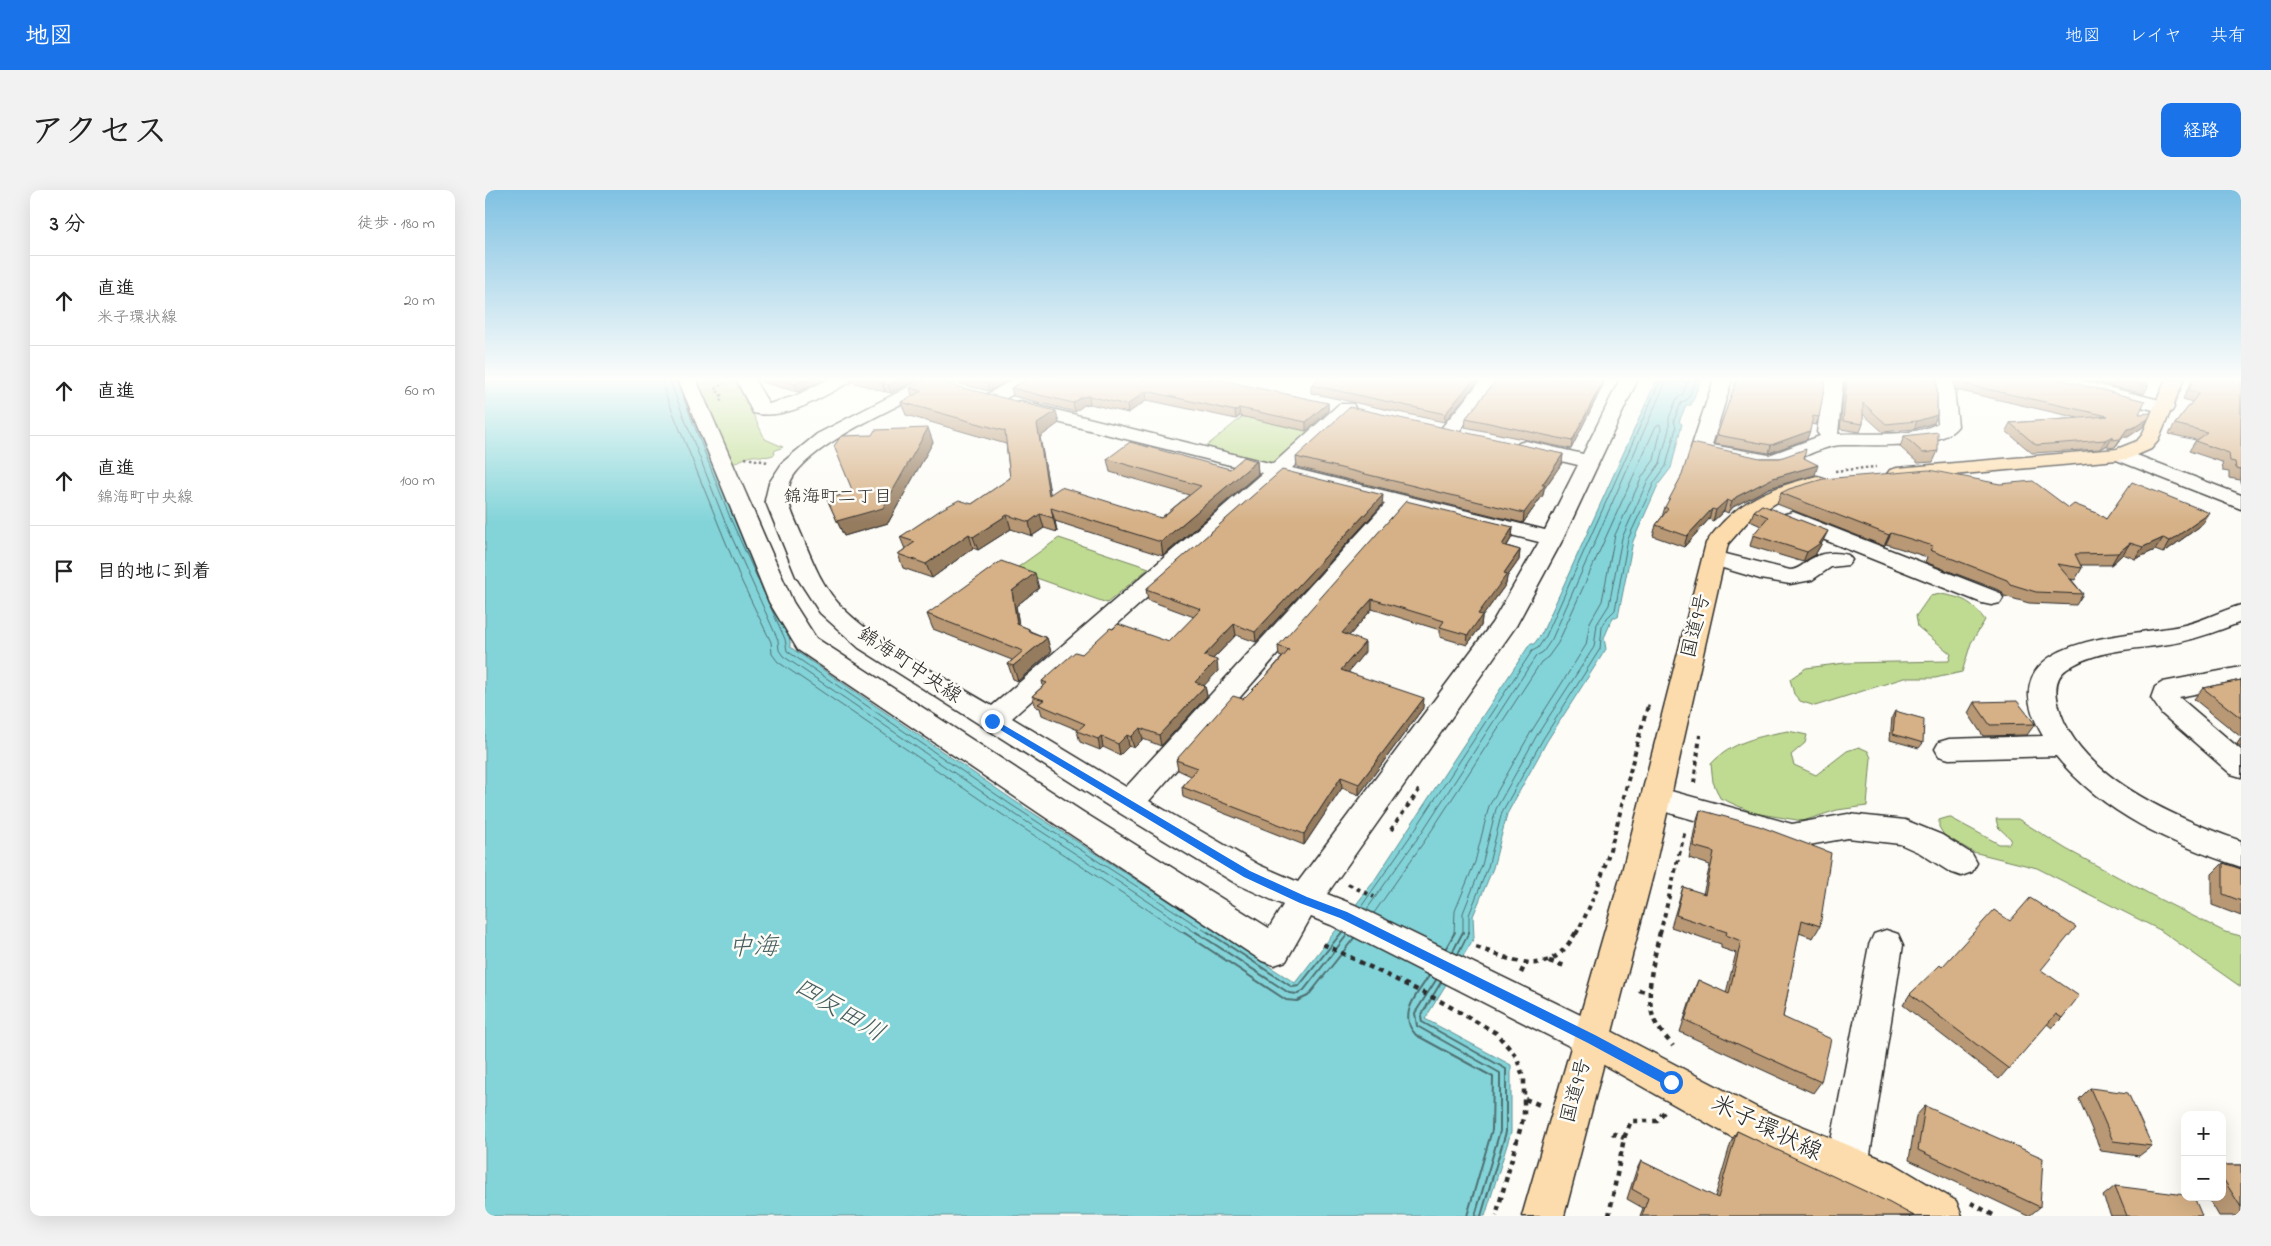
<!DOCTYPE html>
<html lang="ja">
<head>
<meta charset="utf-8">
<style>
  :root { --surface:#fff; --page:#f2f2f2; --text:#222; --muted:#767676; --line:#e0e0e0; --accent:#1a73e8 }
  body { margin:0; font-family:"Indie Flower","Klee One",sans-serif; background:var(--page); color:var(--text) }
  .controls { position:absolute; right:15px; bottom:15px; display:grid; overflow:hidden; border-radius:10px; box-shadow:0 5px 20px #0002 }
  .controls button { width:45px; height:45px; display:grid; place-items:center; padding:0; border:0; border-bottom:1px solid var(--line); background:var(--surface); color:var(--text); font:25px sans-serif }
  .stop { position:absolute; width:15px; height:15px; margin:-11px; border:4px solid #1a73e8; border-radius:50%; background:#fff }
  .stop.end { background:#1a73e8; border-color:#fff; box-shadow:0 1px 5px #0008 }
  .list { margin:0; padding:0; list-style:none }
  h2 { display:flex; justify-content:space-between; align-items:center; height:65px; margin:0; padding:0 20px; font-size:21px }
  h2 small { font-size:16px; font-weight:400; color:var(--muted) }
  .list li { display:grid; grid-template-columns:32px 1fr auto; gap:15px; align-items:center; box-sizing:border-box; height:90px; padding:0 20px; border-top:1px solid var(--line) }
  .list b { display:block; font-size:19px; white-space:nowrap }
  .list p { margin:0; font-size:16px; white-space:nowrap; color:var(--muted) }
  .list em { font-size:16px; font-style:normal; color:var(--muted) }
  .icon { flex:none; width:28px; height:28px; fill:none; stroke:currentColor; stroke-width:2; stroke-linecap:round; stroke-linejoin:round }
  .map { position:relative; flex:none; width:1756px; height:1026px; overflow:hidden; border-radius:10px }
  header { display:flex; align-items:center; gap:30px; box-sizing:border-box; height:70px; padding:0 25px; background:var(--accent); color:#fff }
  header strong { font-size:24px }
  nav { display:flex; gap:28px; margin-inline-start:auto; font-size:18px }
  .intro { display:flex; align-items:center; justify-content:space-between; box-sizing:border-box; height:120px; padding:0 30px }
  h1 { margin:0; font-size:35px }
  .button { padding:12px 22px; border-radius:10px; background:var(--accent); color:#fff; font-size:18px; font-weight:700 }
  main { display:flex; gap:30px; padding:0 30px }
  aside { flex:1; background:var(--surface); border-radius:10px; box-shadow:0 5px 20px #0002 }
  .map>svg:first-child { display:block }
  .green { fill:#bfdb92; stroke:#75835e }
  .water { fill:#83d4d9; stroke:#609093 }
  .lines { fill:none; stroke-linecap:round; stroke-linejoin:round }
  .shore-far1 { stroke:#4e6f71; stroke-width:1 }
  .shore { stroke:#4e6f71; stroke-width:2 }
  .stream { stroke:#609093; stroke-width:5.5 }
  .minor-casing { stroke:#2b2b2b; stroke-width:3 }
  .major-casing { stroke:#2b2b2b; stroke-width:3 }
  .highway-casing { stroke:#2b2b2b; stroke-width:3 }
  .path-far2 { stroke:#2b2b2b; stroke-width:2.5; stroke-dasharray:2.5 2.5; stroke-linecap:butt }
  .path-far1 { stroke:#2b2b2b; stroke-width:4; stroke-dasharray:4.5 4.5; stroke-linecap:butt }
  .path { stroke:#2b2b2b; stroke-width:4.5; stroke-dasharray:5 5; stroke-linecap:butt }
  .minor { fill:#fdfcf7; fill-rule:evenodd }
  .major { fill:#fcdcac; fill-rule:evenodd }
  .highway { fill:#fcdcac; fill-rule:evenodd }
  .wall { fill:#b89874; stroke:#2b2b2b }
  .shaded-wall { fill:#967c5e; stroke:#2b2b2b }
  .building { fill:#d6b187; stroke:#2b2b2b }
  .route { fill:#1a73e8 }
  .labels { text-anchor:middle; dominant-baseline:central; stroke-width:5; stroke-linejoin:round; paint-order:stroke }
  .far-neighbourhood-label { font-size:18px; fill:#2b2b2b; stroke:#fdfcf7 }
  .street-label { font-size:20px; fill:#2b2b2b; stroke:#fdfcf7 }
  .near-street-label { font-size:24px; fill:#2b2b2b; stroke:#fdfcf7 }
  .near-water-label { font-size:25px; font-style:italic; fill:#455e5f; stroke:#fdfcf7 }
</style>
</head>
<body>
<header>
<strong>地図</strong>
<nav><a>地図</a><a>レイヤ</a><a>共有</a></nav>
</header>
<div class="intro"><h1>アクセス</h1><a class="button">経路</a></div>
<main>
<aside>
<h2>3 分<small>徒歩 · 180 m</small></h2>
<ul class="list">
<li><svg class="icon" aria-label="ahead" viewBox="0 0 24 24"><path d="M12 20V5M6 11l6-6 6 6"/></svg><div><b>直進</b><p>米子環状線</p></div><em>20 m</em></li>
<li><svg class="icon" aria-label="ahead" viewBox="0 0 24 24"><path d="M12 20V5M6 11l6-6 6 6"/></svg><div><b>直進</b></div><em>60 m</em></li>
<li><svg class="icon" aria-label="ahead" viewBox="0 0 24 24"><path d="M12 20V5M6 11l6-6 6 6"/></svg><div><b>直進</b><p>錦海町中央線</p></div><em>100 m</em></li>
<li><svg class="icon" aria-label="arrive" viewBox="0 0 24 24"><path d="M6 21V4h12l-3 4 3 4H6"/></svg><div><b>目的地に到着</b></div></li>
</ul>
</aside>
<div class="map">
<svg width="1756" height="1026" viewBox="0 0 1756 1026">
  <rect width="100%" height="100%" fill="#fdfcf7"/>
  <filter id="ink" filterUnits="userSpaceOnUse"><feTurbulence type="fractalNoise" baseFrequency=".02" numOctaves="2"/><feDisplacementMap in="SourceGraphic" scale="10" xChannelSelector="R" yChannelSelector="G"/><feConvolveMatrix kernelMatrix="1 2 1 2 8 2 1 2 1" color-interpolation-filters="sRGB"/></filter>
  <g filter="url(#ink)">
    <path class="green" d="M207,189H251L280,249L298,257L289,261L290,264C281,269 275,265 267,266C260,267 251,273 244,276Z
      M783,206L840,218L843,223L794,270L781,273L719,258Z
      M574,348L664,378L622,413L529,380Z
      M1456,404C1479,408 1486,411 1500,430L1486,453L1477,482L1450,488H1419L1330,516L1315,511L1309,504L1305,489L1321,478L1360,473L1464,471L1466,464L1433,437L1431,426L1445,406Z
      M1303,541L1322,545L1320,553L1306,565L1309,575L1331,585L1362,561L1374,557L1383,561L1386,568L1382,616L1352,620L1318,631L1269,623L1235,608L1228,592L1226,574C1246,552 1275,546 1303,541Z
      M1464,627L1514,654H1524L1526,649L1513,637L1511,629H1533L1581,659L1674,709L1740,742L1756,746V797L1675,740L1552,678L1488,662L1459,645L1454,637V630Z"/>
    <path class="water" d="M0,189H195L289,416L305,448V457L528,610L810,793L887,694L1045,454H1049L1057,443L1172,189H1216L1206,215H1201L1194,232L1197,234L1186,278L1173,295L1148,351L1133,427H1128L1119,448L1121,459L1062,551L1022,624L1008,678L988,726L989,748L940,829L1026,875V942L1000,1026H0Z"/>
    <g class="lines">
      <path class="shore-far1" d="M177,189L180,203L257,392L286,452L287,464L293,472L518,625L700,744
        M184,189L240,332L293,450L294,460L298,466L522,619L713,744
        M191,189L246,330L300,449L302,461L525,614L725,744
        M876,717L931,638L1047,461L1053,458L1061,446L1176,189
        M882,719L937,642L1051,466L1058,462L1067,449L1182,189
        M889,723L943,646L1056,472L1063,467L1073,453L1171,236L1175,234L1176,239L1169,270L1157,287L1130,345L1117,411L1105,432L1101,455L1046,542L1004,616L990,672L970,721L969,744
        M856,744L857,742
        M978,744V723L997,675L1011,619L1052,545L1109,457L1112,434L1124,415L1137,348L1163,290L1175,273L1184,239V228L1191,210L1198,204L1204,189
        M984,744V725L1003,677L1017,622L1058,549L1115,459L1117,437L1122,428L1130,420L1143,349L1169,293L1181,276L1191,238L1189,230L1196,213L1203,209L1211,189"/>
      <path class="shore" d="M698,742L801,810L812,811L823,806L869,748
        M711,742L804,803L813,804L819,800L862,745
        M723,742L807,797L814,796L857,742
        M961,758L970,742
        M968,761L978,742
        M973,764L984,742
        M944,786C932,804 912,825 931,845L1008,887L1007,940L982,1026
        M951,790L930,823L932,836L1015,883V941L990,1026
        M956,792L936,826L937,832L1021,879V942L996,1026"/>
      <path class="stream" d="M1469,195L1470,202"/>
      <g class="minor-casing">
        <path id="minor" d="M193,189H211L308,412L331,448L598,622L784,738L798,715L750,693L633,622L374,458L335,423L311,386L280,310L284,293L298,272L332,244L439,189H461L458,193C417,215 342,246 313,280C295,300 305,318 314,339C325,364 334,392 353,413C388,452 461,488 507,516L777,283L528,221L526,217L528,213L535,211L788,274L854,214H868L870,218L868,222L807,278L1060,340L1093,275L1034,261L1031,257L1034,253L1041,251L1098,264L1135,189H1153L1078,349L1031,436L842,704L870,715L1120,837L1126,849L1120,861L1107,867L1094,861L846,735L826,727L801,771L789,775L777,771L576,638L313,460L284,412ZM796,288L900,314L641,597L527,528ZM920,319L1054,352L1007,433L813,692L774,675L664,611Z
          M251,189H269L284,214L310,206L344,189H367L364,193C335,207 303,231 268,223Z
          M529,189H551L548,193L511,214H499L496,210L499,206Z
          M997,189H1015L972,244H958L955,240L958,236Z
          M1229,189H1247L1227,255L1284,265L1335,246L1332,242L1340,189H1358L1353,244C1385,242 1423,249 1453,233L1450,189H1468L1473,236C1455,261 1385,254 1358,255C1330,256 1308,277 1281,277C1257,277 1232,268 1209,262L1206,258Z
          M1561,189H1590L1687,213L1689,217L1687,221L1680,223L1564,193Z
          M1636,259L1756,305V319L1629,269L1626,265L1629,261Z
          M1308,322L1515,403L1518,408L1515,413L1506,415L1497,413L1300,334L1297,329L1300,324Z
          M1229,361L1305,380C1314,380 1319,373 1326,369C1338,362 1351,362 1363,365L1367,370L1363,375L1346,377L1327,390L1305,394L1275,389L1221,373L1217,368L1221,363Z
          M1756,415V432C1736,440 1716,447 1695,452C1658,460 1614,457 1582,479C1570,487 1570,500 1573,513C1589,586 1693,629 1756,651V677C1687,654 1618,624 1571,566L1464,569L1454,566L1450,559L1454,552L1464,549L1558,546C1500,447 1635,448 1695,436C1716,432 1735,421 1756,415Z
          M1756,477V495L1694,507L1756,560V587L1746,584L1677,524L1666,508L1670,497L1678,492Z
          M1171,597L1307,634L1363,624L1420,630L1457,645L1487,664L1492,673L1487,682L1476,686L1465,682L1435,663L1415,654L1363,648L1307,658L1160,616L1156,608L1160,600Z
          M1401,740L1413,744L1418,755L1383,977L1377,992L1362,998L1347,992L1341,977L1384,755L1389,744Z"/>
      </g>
      <g class="major-casing">
        <path id="major" d="M1107,831L1273,918L1409,974L1471,1011L1477,1026H1416L1379,1004L1245,946L1094,861L1088,849L1094,837Z"/>
      </g>
      <g class="highway-casing">
        <path id="highway" d="M1681,189H1699L1673,251L1666,259L1643,269L1412,290L1405,288L1402,284L1405,280L1412,278L1632,259L1652,251L1657,245Z
          M1332,286L1339,288L1342,292L1339,296L1299,308L1265,329L1243,354L1168,685L1079,1026H1037L1136,685L1221,353C1250,311 1284,298 1332,286Z"/>
      </g>
      <path class="path-far2" d="M230,199L239,193
        M232,201L236,204V213
        M260,268L283,272
        M1350,281L1391,277
        M1163,517L1164,514"/>
      <path class="path-far1" d="M1209,593L1215,545
        M906,640L934,600
        M863,694L889,707
        M1091,744C1130,674 1139,591 1163,516
        M1175,744L1200,640"/>
      <path class="path" d="M1175,742C1169,770 1160,799 1168,827C1171,837 1182,848 1188,856
        M838,754L955,811L1011,843L1031,866L1039,889V925L1011,1026
        M991,757C1033,772 1065,790 1091,742
        M1064,771L1080,776
        M1036,783L1041,772
        M1154,800L1165,804
        M1040,909L1055,915
        M1127,943L1139,948
        M1486,1013L1510,1026
        M1124,1026L1139,948L1146,931H1172L1179,922"/>
      <use href="#minor" class="minor"/>
      <use href="#major" class="major"/>
      <use href="#highway" class="highway"/>
    </g>
    <path class="wall" d="M275,189H341L313,202L276,192Z
      M366,189H434L406,203L401,202V201L400,202L367,192Z
      M461,189H526L504,201L462,191Z
      M543,189L843,213V221L821,241L755,226L751,229L662,210L643,223L605,214L599,215L590,222L528,206L526,198Z
      M833,189H995L959,232L826,203V195Z
      M1012,189H1121L1086,259L980,237L981,228Z
      M1252,189L1334,227L1331,235L1326,234L1322,249L1284,263L1229,254Z
      M1360,189H1452V225L1449,233L1429,239L1398,242L1378,224V234L1375,242L1355,239Z
      M1468,189H1574L1654,224L1663,229L1658,237L1643,247H1638L1630,257L1623,258V255L1615,259L1547,263L1521,241L1525,233L1593,228L1471,200Z
      M1597,189H1659L1658,192L1663,196L1659,204Z
      M1707,189H1756V294L1755,293V290L1744,288V282L1738,281L1737,272L1704,261L1711,250L1684,244L1690,234L1707,212L1698,209Z
      M425,198L574,233L555,247L565,304L676,328L704,305L625,282L622,269L745,279L772,271L773,284L678,366L570,331L572,342L559,338L547,346L526,339L493,360L488,358L447,388L418,378L413,364L420,359L415,347L487,314L525,288L521,254L421,225L416,212L427,206Z
      M1419,246L1453,261L1448,272L1433,273L1415,257Z
      M448,252L403,333L359,346L342,309L368,302Z
      M1078,264L1077,273L1059,299L1058,305L1038,333L812,277L811,267Z
      M1275,268H1319L1330,285L1284,298L1248,317L1243,323L1239,321L1228,331L1224,329L1199,357L1168,346L1171,335L1177,327L1180,317Z
      M1296,303L1584,318L1621,329L1718,334L1678,363L1670,360L1650,369L1638,364L1626,375H1596L1597,378L1590,390L1586,389L1598,404L1591,415L1544,413L1519,406L1516,401L1440,372L1442,367L1401,354L1399,356L1292,314Z
      M897,315L771,452L751,445L728,469L733,481L719,495L720,496L722,506L676,556L658,549L649,558L644,556L635,565L618,557L615,560L595,552L592,541L593,540L557,525L555,518L551,517L547,506L558,496L557,491L597,464L684,452L709,427L663,410L661,399Z
      M1277,315L1338,351L1330,365L1318,372L1265,356L1268,345L1276,336L1265,331L1269,321Z
      M1028,337L1027,347L1022,356L1035,360L1034,370L1022,387L1021,394L997,427L996,436L982,455L955,447V440L887,419L864,446L880,462L863,482L938,518L874,605L857,598L819,655L698,607L697,597L706,586L693,580L691,570L758,509L781,486L797,467L794,466L793,456Z
      M554,398L531,416L534,435L544,439L545,441L562,448L566,462L533,491L528,489L523,474L527,470L448,439L442,424Z
      M1756,490V547L1709,509L1718,498Z
      M1489,512L1550,534L1542,545L1498,546L1483,523Z
      M1410,521L1438,553L1434,558L1405,550L1407,527Z
      M1756,548V557L1752,554Z
      M1215,620L1335,736L1328,748L1314,743L1298,827L1336,892L1328,903L1195,842L1208,802L1213,790L1241,803L1251,763L1236,758V754L1186,737L1194,710L1198,697L1218,704L1225,675L1204,668L1211,632Z
      M1738,673L1756,679V726L1727,715V684Z
      M1457,777L1556,780L1577,828L1567,838L1562,834L1514,889L1418,815L1425,804Z
      M1605,898L1667,956L1654,966L1616,961L1594,909Z
      M1440,916L1555,1017L1544,1026H1543L1424,970L1431,926Z
      M1252,941L1429,1026H1155L1158,1018L1142,1009L1151,981L1156,971L1230,1007L1246,952Z
      M1737,975H1756V1026H1734L1723,1007H1737Z
      M1630,996L1717,1026H1626L1618,1006Z"/>
    <path class="shaded-wall" d="M321,189H341L313,202L310,194Z
      M415,189H434L406,203L403,195Z
      M509,189H526L504,201L502,193Z
      M989,189H995L959,232L960,224Z
      M1119,189H1121L1086,259L1087,251Z
      M400,192L398,194L401,201L400,202L397,193Z
      M661,201L662,210L643,223L642,215Z
      M604,206L605,214L599,215L590,222L588,213L597,207Z
      M843,213V221L821,241V232Z
      M754,218L755,226L751,229L750,221Z
      M571,221L574,233L555,247L568,319L564,305L552,234Z
      M1452,225L1449,233L1429,239L1432,231Z
      M1663,229L1658,237L1643,247H1638L1630,257L1635,249L1642,239Z
      M443,238L448,252L403,333L359,346L352,331Z
      M1325,241L1322,249L1284,263L1286,255Z
      M1628,246L1623,255L1615,259L1620,250Z
      M1078,264L1077,273L1059,299L1058,305L1038,333L1039,323Z
      M772,271L773,284L678,366L676,352Z
      M1333,275L1330,285L1284,298L1248,317L1243,323L1247,312L1251,307L1288,288Z
      M898,305L897,315L771,452L770,442Z
      M1242,310L1239,321L1228,331L1231,320Z
      M566,318L570,331L572,342L568,328Z
      M1227,319L1224,329L1199,357L1202,346Z
      M1725,323L1718,334L1678,363L1685,351Z
      M555,324L559,338L547,346L544,332Z
      M522,325L526,339L493,360L488,347Z
      M1028,337L1027,347L1016,365L1017,355Z
      M1343,341L1338,351L1330,365L1318,372L1322,362Z
      M1406,343L1401,354L1399,356L1404,345Z
      M484,344L488,358L447,388L441,374Z
      M1678,348L1670,360L1650,369L1658,357Z
      M1645,353L1638,364L1626,375L1633,363Z
      M1035,360L1034,370L1022,387L1021,394L997,427L996,436L982,455L983,445L993,424L1019,383Z
      M550,383L554,398L531,416L536,449L532,434L527,401Z
      M887,409V419L858,453L857,443Z
      M749,434L751,445L721,476L719,466Z
      M562,448L566,462L533,491L528,476Z
      M880,452V462L857,490L856,480Z
      M732,470L733,481L712,503L710,492Z
      M720,496L722,506L676,556L674,545Z
      M939,508L938,518L874,605V594Z
      M655,538L658,549L649,558L646,547Z
      M642,545L644,556L635,565L633,554Z
      M616,546L618,557L615,560L613,549Z
      M856,587L857,598L819,655V644Z"/>
    <path class="building" d="M290,189H321L310,194Z
      M381,189H415L403,195L398,194L400,192L397,193Z
      M442,189L571,221L552,234L564,305L576,297L676,328L716,296L622,269L645,252L745,279L759,267L772,271L676,352L566,318L568,328L555,324L544,332L522,325L488,347L484,344L441,374L413,364L430,352L415,347L457,319L474,310L487,314L525,288L520,241L416,212L437,201L425,198Z
      M484,189H509L502,193Z
      M543,189H731L843,213L821,232L754,218L750,221L661,201L642,215L604,206L597,207L588,213L526,198Z
      M833,189H989L960,224L826,195Z
      M1012,189H1119L1087,251L981,228Z
      M1252,189H1341L1334,227L1328,226L1325,241L1286,255L1232,245Z
      M1362,189H1452V225L1432,231L1401,234L1378,213V234L1358,231Z
      M1474,189H1574L1660,211L1654,224L1666,223L1663,229L1648,238L1642,239L1635,249L1627,250L1628,246L1620,250L1551,255L1525,233L1623,226L1474,193Z
      M1633,189H1659L1658,192L1663,193V196Z
      M1709,189H1756V279L1751,278L1750,272L1745,271L1744,263L1710,251L1722,242L1690,234L1714,203L1704,200Z
      M865,217L1078,264L1057,295H1060L1039,323L811,267Z
      M443,238L398,318L352,331L342,309L368,302L349,256L356,246L387,245L390,240Z
      M1453,242V261L1438,263L1419,246Z
      M1207,253L1275,268H1295L1321,259L1319,268L1333,275L1288,288L1251,307L1247,312L1242,310L1231,320L1227,319L1202,346L1171,335L1183,319L1180,317L1197,285Z
      M797,280L898,305L770,442L749,434L719,466L732,470L710,492L720,496L674,545L655,538L646,547L642,545L633,554L616,546L613,549L592,541L600,534L553,514L559,510L547,506L562,493L557,491L590,462L597,464L625,438L628,439L633,434L684,452L716,419L661,399Z
      M1444,280L1515,294L1548,291L1584,318L1589,314L1612,323L1621,329L1647,292L1725,323L1685,351L1678,348L1658,357L1645,353L1633,363L1590,364L1597,378L1572,374L1598,404L1551,402L1525,394L1522,390L1445,360L1448,356L1406,343L1404,345L1296,303L1304,299L1338,289Z
      M921,311L1028,337L1017,355L1035,360L1019,383L1022,384L993,424L997,425L983,445L955,437L959,431L887,409L857,443L880,452L856,480L939,508L874,594L856,587L819,644L697,597L713,578L691,570L748,506L758,509L781,486L804,460L793,456Z
      M1277,315L1343,341L1334,354L1322,362L1268,345L1283,327L1269,321Z
      M516,371L550,383L527,401L532,434L544,439L543,441L562,448L528,476L523,474L538,461L442,424Z
      M1756,490V528L1718,498Z
      M1532,511L1550,534L1505,535L1489,512Z
      M1410,521L1439,529L1438,553L1408,544Z
      M1215,620L1274,636L1346,663L1335,736L1317,730L1298,827L1346,849L1336,892L1200,830L1213,790L1244,804L1256,751L1241,745L1242,742L1191,725L1198,697L1220,704L1229,662L1208,656Z
      M1738,673L1756,679V711L1738,704Z
      M1545,708L1591,737L1556,780L1594,806L1577,828L1571,824L1524,879L1425,804L1455,775L1457,777L1509,720L1525,731Z
      M1605,898L1643,903L1667,956L1628,951Z
      M1440,916L1558,968L1555,1017L1433,960Z
      M1252,941L1403,1012L1429,1026H1157L1163,1008L1147,999L1156,971L1233,1008Z
      M1737,975H1756V1017L1737,987Z
      M1630,996L1700,1005V1007H1709L1717,1026H1642Z"/>
  </g>
  <linearGradient id="sky" x2="0" y2="1"><stop stop-color="#7fc1e2"/><stop offset="0.57" stop-color="#fefefb"/><stop offset="1" stop-color="#fefefb" stop-opacity="0"/></linearGradient>
  <rect width="1756" height="332" fill="url(#sky)"/>
  <path class="route" d="M507,528L765,681L822,707L862,722L1110,845L1190,888V896H1182L1103,853L855,728L815,713L759,687L504,533V529Z"/>
  <g class="labels">
    <g class="far-neighbourhood-label">
      <text x="353" y="308">錦海町二丁目</text>
    </g>
    <g class="street-label">
      <text transform="translate(1212 436) rotate(-76)">国道9号</text>
      <text transform="translate(424 476) rotate(34)">錦海町中央線</text>
      <text transform="translate(1092 901) rotate(-75)">国道9号</text>
    </g>
    <g class="near-street-label">
      <text transform="translate(1281 939) rotate(26)">米子環状線</text>
    </g>
    <g class="near-water-label">
      <text x="268" y="758">中海</text>
      <text transform="translate(354 821) rotate(31)">四反田川</text>
    </g>
  </g>
</svg>
<div class="controls">
<button>+</button>
<button>−</button>
</div>
<div class="stop" style="left:1186px;top:892px"></div>
<div class="stop end" style="left:507px;top:531px"></div>
</div>
</main>
</body>
</html>
